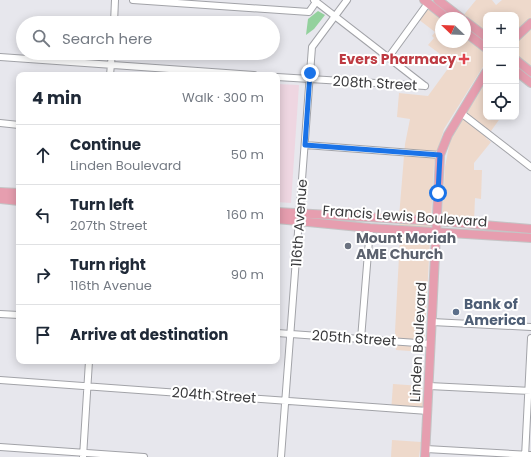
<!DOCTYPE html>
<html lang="en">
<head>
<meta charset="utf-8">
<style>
  :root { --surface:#fff; --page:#f6f6f7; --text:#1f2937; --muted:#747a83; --line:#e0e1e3 }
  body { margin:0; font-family:Poppins,sans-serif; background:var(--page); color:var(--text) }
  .controls { position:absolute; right:12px; top:12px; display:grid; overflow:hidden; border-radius:8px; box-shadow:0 2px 10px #0003 }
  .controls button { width:36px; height:36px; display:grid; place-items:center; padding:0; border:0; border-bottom:1px solid var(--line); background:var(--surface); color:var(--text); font:20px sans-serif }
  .compass { position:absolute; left:435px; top:12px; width:36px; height:36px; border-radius:50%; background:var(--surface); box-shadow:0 2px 10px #0003; rotate:293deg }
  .stop { position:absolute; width:12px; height:12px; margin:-9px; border:3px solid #1a73e8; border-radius:50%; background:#fff }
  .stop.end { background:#1a73e8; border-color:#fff; box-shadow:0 1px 4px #0008 }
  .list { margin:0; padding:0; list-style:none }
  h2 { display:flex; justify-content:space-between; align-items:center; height:52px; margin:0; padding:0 16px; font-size:17px }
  h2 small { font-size:13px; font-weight:400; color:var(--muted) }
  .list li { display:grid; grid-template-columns:26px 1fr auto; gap:12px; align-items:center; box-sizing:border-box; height:60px; padding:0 16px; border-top:1px solid var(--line) }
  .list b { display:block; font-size:15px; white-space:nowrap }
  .list p { margin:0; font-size:13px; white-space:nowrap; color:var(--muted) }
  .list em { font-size:13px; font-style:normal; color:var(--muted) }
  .icon { flex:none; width:22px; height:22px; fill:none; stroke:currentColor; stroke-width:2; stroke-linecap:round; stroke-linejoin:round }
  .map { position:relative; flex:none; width:531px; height:457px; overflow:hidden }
  .search { position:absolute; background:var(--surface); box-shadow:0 2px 10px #0003; left:16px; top:16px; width:264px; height:44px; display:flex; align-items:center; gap:10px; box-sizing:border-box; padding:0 14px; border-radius:22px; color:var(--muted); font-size:15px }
  .panel { position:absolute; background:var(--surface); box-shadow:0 2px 10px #0003; left:16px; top:72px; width:264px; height:292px; border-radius:8px }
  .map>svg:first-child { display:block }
  .commercial { fill:#eed9cb }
  .education { fill:#eed6e1 }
  .green { fill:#93d19d }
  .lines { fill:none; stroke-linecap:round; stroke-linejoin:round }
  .minor-casing { stroke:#a2a3a8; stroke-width:8 }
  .major-casing { stroke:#c4c4c5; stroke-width:10 }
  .minor { stroke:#fff; stroke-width:6 }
  .major { stroke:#e69eaf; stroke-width:8 }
  .route { stroke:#1a73e8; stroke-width:5 }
  .health-dot { fill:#e0444e; stroke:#fff; stroke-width:1.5 }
  .worship-dot { fill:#6b7280; stroke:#fff; stroke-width:1.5 }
  .service-dot { fill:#5c6f8a; stroke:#fff; stroke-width:1.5 }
  .labels { text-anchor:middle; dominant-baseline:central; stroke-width:4; stroke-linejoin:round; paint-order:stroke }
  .health-label { font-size:14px; font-weight:bold; fill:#be3a42; stroke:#fff; text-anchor:end }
  .street-label { font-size:14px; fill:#3b3b3d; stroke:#fff }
  .worship-label { font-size:14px; font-weight:bold; fill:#5b616d; stroke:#fff; text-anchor:start }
  .service-label { font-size:14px; font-weight:bold; fill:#4e5e75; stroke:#fff; text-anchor:start }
</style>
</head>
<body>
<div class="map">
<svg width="531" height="457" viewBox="0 0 531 457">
  <rect width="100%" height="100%" fill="#e7e7ed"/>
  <path class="commercial" d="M476,0H492L496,5L502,0H531V20L516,34V15H486V35L462,17Z
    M426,8L441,19V42H465V38L486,54V62L444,129L434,164L424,352L396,350L395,332L400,237L399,217L405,144L410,119L397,117L399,93L428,96L452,63L428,45L434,38L432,36L435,32L418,19Z
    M531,28V69L516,57V42Z
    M486,82V117H501L486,138L491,142L474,163V170H482L481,199L475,198L474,222L442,219L445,167L450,141L455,131Z
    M393,384L422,386L423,414L391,412Z
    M392,440L421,442L419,457H391Z"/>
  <path class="education" d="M277,84L299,85L291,203L277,202Z"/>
  <path class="green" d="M318,11L325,15L314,29L306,35L308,19Z"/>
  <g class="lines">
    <g class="minor-casing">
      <path id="minor" d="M133,0L309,12L316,2
        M314,0L425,86
        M114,23L115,0
        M0,57L254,75
        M388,58L428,3
        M110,75L112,53
        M277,77L425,86
        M461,113L531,167
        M0,123L19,125
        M305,145L440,155
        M0,314L19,315
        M432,322L531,327
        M277,333L431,344
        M361,339L370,228
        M0,380L428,411
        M429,386L531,391
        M0,447L144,457
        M426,449L531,455
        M83,457L89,361
        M281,457L312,47L347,0
        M525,457L531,338"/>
    </g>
    <g class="major-casing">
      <path id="major" d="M424,0L447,18
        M438,0L461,18
        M465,21L486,37
        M465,32L486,48
        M516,37L531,23
        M516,60L531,72
        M516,71L531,83
        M0,192L19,193
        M0,199L19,201
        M277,212L437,221L531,229
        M277,219L370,228L531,238
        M425,457L440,155L448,135L486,72"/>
    </g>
    <use href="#minor" class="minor"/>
    <use href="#major" class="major"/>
  </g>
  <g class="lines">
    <path class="route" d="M310,73L305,145L440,155L438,193"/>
  </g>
  <path class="health-dot" d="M462 53h4v4h4v4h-4v4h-4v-4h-4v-4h4z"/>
  <circle class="worship-dot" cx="348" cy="246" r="4"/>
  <circle class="service-dot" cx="456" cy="312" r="4"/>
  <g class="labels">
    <g class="health-label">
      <text x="456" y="59">Evers Pharmacy</text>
    </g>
    <g class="street-label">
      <text transform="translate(375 83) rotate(3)">208th Street</text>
      <text transform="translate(405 216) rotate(4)">Francis Lewis Boulevard</text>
      <text transform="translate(299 223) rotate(-86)">116th Avenue</text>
      <text transform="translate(354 338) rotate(4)">205th Street</text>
      <text transform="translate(418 342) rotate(-87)">Linden Boulevard</text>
      <text transform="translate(214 395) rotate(4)">204th Street</text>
    </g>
    <g class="worship-label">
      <text x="356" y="238">Mount Moriah<tspan x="356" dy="16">AME Church</tspan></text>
    </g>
    <g class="service-label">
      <text x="464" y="304">Bank of<tspan x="464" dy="16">America</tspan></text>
    </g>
  </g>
</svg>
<div class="controls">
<button>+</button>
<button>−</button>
<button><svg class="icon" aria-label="locate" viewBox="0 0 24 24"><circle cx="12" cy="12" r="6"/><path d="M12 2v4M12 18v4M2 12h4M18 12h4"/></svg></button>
</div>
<svg class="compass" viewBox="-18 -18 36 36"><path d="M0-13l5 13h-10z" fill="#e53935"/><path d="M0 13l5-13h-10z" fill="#747a83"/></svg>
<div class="stop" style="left:438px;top:193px"></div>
<div class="stop end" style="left:310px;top:73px"></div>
<div class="search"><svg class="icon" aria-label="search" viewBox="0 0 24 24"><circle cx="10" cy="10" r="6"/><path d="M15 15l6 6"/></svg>Search here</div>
<section class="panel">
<h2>4 min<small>Walk · 300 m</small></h2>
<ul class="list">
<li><svg class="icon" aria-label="ahead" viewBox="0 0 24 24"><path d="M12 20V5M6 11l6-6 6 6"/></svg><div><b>Continue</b><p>Linden Boulevard</p></div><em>50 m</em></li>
<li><svg class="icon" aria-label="left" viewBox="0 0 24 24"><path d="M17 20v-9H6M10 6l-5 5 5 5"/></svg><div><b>Turn left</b><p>207th Street</p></div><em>160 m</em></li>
<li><svg class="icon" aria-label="right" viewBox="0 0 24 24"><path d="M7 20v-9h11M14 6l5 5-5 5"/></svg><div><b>Turn right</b><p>116th Avenue</p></div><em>90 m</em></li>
<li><svg class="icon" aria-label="arrive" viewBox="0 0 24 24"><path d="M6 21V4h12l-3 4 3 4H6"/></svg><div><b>Arrive at destination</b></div></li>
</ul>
</section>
</div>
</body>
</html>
